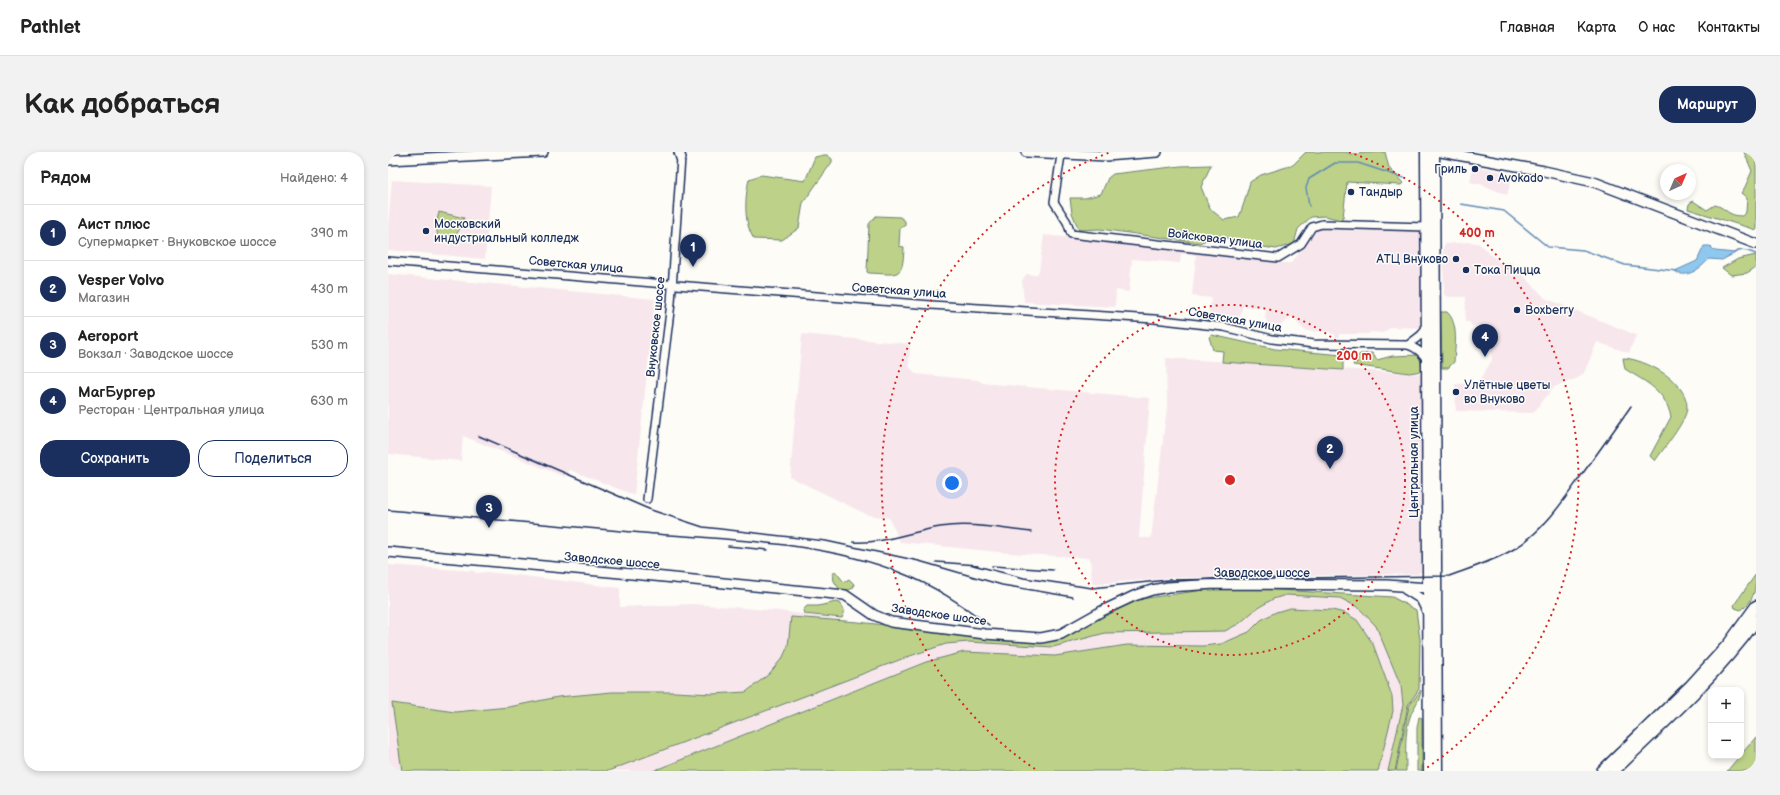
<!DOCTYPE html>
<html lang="ru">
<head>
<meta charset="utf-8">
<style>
  :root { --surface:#fff; --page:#f2f2f2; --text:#222; --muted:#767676; --line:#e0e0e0; --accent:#1b2f5e }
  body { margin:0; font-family:"Balsamiq Sans",sans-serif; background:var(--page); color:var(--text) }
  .controls { position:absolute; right:12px; bottom:12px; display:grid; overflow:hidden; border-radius:8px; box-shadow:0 2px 6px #0003 }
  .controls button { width:36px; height:36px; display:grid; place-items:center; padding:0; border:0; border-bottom:1px solid var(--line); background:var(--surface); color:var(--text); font:20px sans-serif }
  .compass { position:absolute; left:1272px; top:12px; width:36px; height:36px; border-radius:50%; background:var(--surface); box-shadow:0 2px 6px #0003; rotate:44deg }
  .you { position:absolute; left:564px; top:331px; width:14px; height:14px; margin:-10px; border:3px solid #fff; border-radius:50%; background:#1a73e8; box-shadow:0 0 0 6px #1a73e833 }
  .badge { display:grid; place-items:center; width:26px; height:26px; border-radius:50%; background:var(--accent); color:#fff; font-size:13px; font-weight:700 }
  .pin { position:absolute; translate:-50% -33px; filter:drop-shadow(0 1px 2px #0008) }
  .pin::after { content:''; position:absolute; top:21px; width:14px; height:12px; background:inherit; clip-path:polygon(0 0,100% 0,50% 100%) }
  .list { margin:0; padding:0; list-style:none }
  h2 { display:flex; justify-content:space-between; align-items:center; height:52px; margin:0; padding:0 16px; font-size:17px }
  h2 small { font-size:13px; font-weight:400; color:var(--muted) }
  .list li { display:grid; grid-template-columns:26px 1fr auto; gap:12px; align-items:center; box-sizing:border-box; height:56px; padding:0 16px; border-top:1px solid var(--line) }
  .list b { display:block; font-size:15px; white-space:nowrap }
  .list p { margin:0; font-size:13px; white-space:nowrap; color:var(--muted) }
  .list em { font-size:13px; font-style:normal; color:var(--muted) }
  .actions { display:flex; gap:8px; padding:12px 16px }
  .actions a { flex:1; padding:9px 0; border:1px solid var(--accent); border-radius:16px; text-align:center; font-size:14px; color:var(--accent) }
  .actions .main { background:var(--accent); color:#fff }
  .map { position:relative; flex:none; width:1368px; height:619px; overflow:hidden; border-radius:16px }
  header { display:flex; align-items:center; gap:24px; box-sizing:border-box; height:56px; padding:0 20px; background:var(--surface); border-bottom:1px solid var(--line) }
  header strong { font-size:19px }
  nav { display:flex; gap:22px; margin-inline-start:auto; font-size:14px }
  .intro { display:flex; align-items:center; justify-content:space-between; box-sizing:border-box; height:96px; padding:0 24px }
  h1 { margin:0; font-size:28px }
  .button { padding:10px 18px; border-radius:16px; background:var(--accent); color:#fff; font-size:14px; font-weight:700 }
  main { display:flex; gap:24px; padding:0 24px }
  aside { flex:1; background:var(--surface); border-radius:16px; box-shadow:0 2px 6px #0003 }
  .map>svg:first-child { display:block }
  .built { fill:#f7e7ed }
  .green { fill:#bdd288; stroke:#6c8073 }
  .water { fill:#8fc8ee; stroke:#618bb4 }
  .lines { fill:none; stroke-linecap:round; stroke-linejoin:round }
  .stream { stroke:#618bb4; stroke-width:1.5 }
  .minor-casing { stroke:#1b2f5e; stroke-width:10 }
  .tertiary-casing { stroke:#1b2f5e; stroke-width:12 }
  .secondary-casing { stroke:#1b2f5e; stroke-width:13 }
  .minor { stroke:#fdfcf7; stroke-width:7 }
  .tertiary { stroke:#fdfcf7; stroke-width:9 }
  .secondary { stroke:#fdfcf7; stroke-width:10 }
  .rail { stroke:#1b2f5e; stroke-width:1.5 }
  .ring { fill:none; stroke:#d62828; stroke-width:2; stroke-dasharray:2 4 }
  .poi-dot { fill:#1b2f5e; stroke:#fdfcf7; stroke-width:1.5 }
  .labels { text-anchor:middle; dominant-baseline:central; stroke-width:3; stroke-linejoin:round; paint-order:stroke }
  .poi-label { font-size:12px; fill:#1b2f5e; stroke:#fdfcf7; text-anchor:start }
  .street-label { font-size:12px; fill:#1b2f5e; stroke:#fdfcf7 }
  .centre { fill:#d62828; stroke:#fdfcf7; stroke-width:2 }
  .ring-label { font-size:12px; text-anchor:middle; font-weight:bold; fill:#d62828; stroke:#fdfcf7; stroke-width:3; stroke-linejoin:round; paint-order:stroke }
</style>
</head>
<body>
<header>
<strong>Pathlet</strong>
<nav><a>Главная</a><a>Карта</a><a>О нас</a><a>Контакты</a></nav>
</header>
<div class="intro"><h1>Как добраться</h1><a class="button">Маршрут</a></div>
<main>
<aside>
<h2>Рядом<small>Найдено: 4</small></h2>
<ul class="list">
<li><span class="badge">1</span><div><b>Аист плюс</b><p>Супермаркет · Внуковское шоссе</p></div><em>390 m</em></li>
<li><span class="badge">2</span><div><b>Vesper Volvo</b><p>Магазин</p></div><em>430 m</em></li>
<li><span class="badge">3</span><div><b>Aeroport</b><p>Вокзал · Заводское шоссе</p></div><em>530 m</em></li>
<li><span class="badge">4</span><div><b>МагБургер</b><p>Ресторан · Центральная улица</p></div><em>630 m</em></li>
</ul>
<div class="actions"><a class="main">Сохранить</a><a>Поделиться</a></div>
</aside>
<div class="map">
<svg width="1368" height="619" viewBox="0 0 1368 619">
  <rect width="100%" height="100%" fill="#fdfcf7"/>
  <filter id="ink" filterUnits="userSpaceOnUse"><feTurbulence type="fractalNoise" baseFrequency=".025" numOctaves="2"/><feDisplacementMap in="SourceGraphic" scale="8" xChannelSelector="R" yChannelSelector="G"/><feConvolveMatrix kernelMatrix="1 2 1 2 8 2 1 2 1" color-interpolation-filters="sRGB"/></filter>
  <g filter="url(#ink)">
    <path class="built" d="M1091,15L1125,22L1119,43L1092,32L1082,30L1084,18L1091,19Z
      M4,28L103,34L97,107L0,98V74Z
      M931,76L1034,79V176L1003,175L995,181L983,180L980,182H951V185H947V182H943L942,180L918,179L910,172L905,165L883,179L877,165L878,157L855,154L852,165L821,163L823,146L804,144L808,103L793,102L792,111L744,107L741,140L728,138L727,155L636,150L634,129L638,122L648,123L651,119L656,83L826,100L881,106L895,111H903Z
      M1080,90L1090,91L1113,112L1123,110L1157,146L1248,183L1241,201L1209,190L1196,221L1190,226L1166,235L1145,261L1068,259L1067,232L1090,231L1104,208L1101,186L1094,178L1093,174H1084L1081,170H1077L1078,145H1061L1056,143L1055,96L1057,92Z
      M0,122L267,147L246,343L182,318L177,325L75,284L73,309L0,302Z
      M414,182L522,192L521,214L528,222L590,228L595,231L762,246L751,386H763L779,255L778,206L1033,222L1035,420H1031V422L783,426L706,432L704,430L702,406L620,401L512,390L501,366L480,363L402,325Z
      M0,413L87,419V421L99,420L128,423L232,436V455L305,452L392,459L613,490L857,441L1005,444L1029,458L1033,488V538L1021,554L1008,619H0Z"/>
    <path class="green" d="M918,0H958L963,2L997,0L1001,16L1015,31L1013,33L959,30L955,65L953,68L937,64L923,65L910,77L906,92L888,97L862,93L828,83L812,91L712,77L691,78L684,61L682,46H697L713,42L720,26L725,22L793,14L823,13L813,35L822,57L836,68L851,65L856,51L862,30L873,23L905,13Z
      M1356,0H1368V78L1300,57L1301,52L1305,49L1319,58L1327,53C1339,56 1339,64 1354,64L1358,60L1359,46L1353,41L1357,35L1364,19Z
      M436,3H439L444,7V10L415,51L411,76L394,88L366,87C355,70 357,46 361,27L373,23L417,29L427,5Z
      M51,60L76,66C71,81 67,89 50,86L48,73Z
      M488,64L512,65L517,69V74L512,76L511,94L516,95C515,128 510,122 481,121L479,120L481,72Z
      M1368,103V115L1359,121L1343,123L1334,116L1350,107Z
      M1053,160H1059C1071,171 1067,195 1066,210L1060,216H1054Z
      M824,183L887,197L955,203V218L834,210L835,199L825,198L821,185Z
      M984,201L989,208L1004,204L1030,203L1033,210L1034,219L1021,221L965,213L967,207L972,202Z
      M1235,206C1257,207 1300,229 1299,256C1298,270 1275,297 1267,309L1262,304L1283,265C1277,238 1259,231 1237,217Z
      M447,419L456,430L461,427L466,432L465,436L461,438H452L446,429L445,422Z
      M1368,422C1368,436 1366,450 1353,458L1347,456L1346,453Z
      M830,436H859L1004,445L1028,458L1032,488L1031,537L1020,553L1007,619H1000L1015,553L1013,534L988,474L971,456L952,446L898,443L885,447L868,457L852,471L837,479L717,481L665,495L581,490L558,492L519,505L220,619H14L4,551L67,560L121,555L170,545L224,540H287L324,542L358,540L381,522L395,505L400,494L403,465L470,470L595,484L658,487L752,447Z
      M448,450L452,451C456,456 458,460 454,466L416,462L415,458L419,454H430Z
      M902,456L944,458L957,461L969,468L985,492L1004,544L1005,559L990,619H265L538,510L576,500L667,504L739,493L815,494L833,492L861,480L873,468L888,460Z
      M1033,538C1032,549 1025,555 1022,565C1016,581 1018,602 1018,619H1008L1021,554Z
      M1031,565L1034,566V619H1029V576Z
      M1368,585V619H1339Z"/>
    <path class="water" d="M1316,94H1322L1327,99L1347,101L1334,108L1321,107C1313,116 1298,128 1287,119L1309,109Z"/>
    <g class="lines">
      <path class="stream" d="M1073,52L1116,59L1160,95L1195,98L1237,113L1289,119
        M921,54L918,36L921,27L947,11H970L1016,26
        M1346,101C1354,96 1360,99 1368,102"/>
      <g class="minor-casing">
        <path id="minor" d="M673,3L666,50L679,70L683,82L890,106L913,92L924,75L934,72L1038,75
          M0,109L301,134L543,153L766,167L836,175L884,187L926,192L1020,193C1029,196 1034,200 1039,208
          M1020,193L1033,183L1039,175
          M259,347L283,151L293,6"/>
      </g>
      <g class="tertiary-casing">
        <path id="tertiary" d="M291,0L293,6
          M638,0L718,4L769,0
          M1053,0L1156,19L1206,30L1368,92
          M0,8L155,0
          M0,400L266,424L457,443L486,463L503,470L597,482L653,486L673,482L714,459L746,444L764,438L780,435L827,432L999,433L1040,436L1046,439
          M1017,437L1033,447L1040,461"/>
      </g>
      <g class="secondary-casing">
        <path id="secondary" d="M1038,0L1041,619
          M1046,0L1049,619
          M1214,619L1302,534L1341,491L1368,454
          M1226,619C1276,571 1327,525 1368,469"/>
      </g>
      <use href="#minor" class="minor"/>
      <use href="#tertiary" class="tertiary"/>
      <use href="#secondary" class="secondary"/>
      <path class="rail" d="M91,284L263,358L315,375L438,389L531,409L614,433L685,445
        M0,358C85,366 170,373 255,381C338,388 435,389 513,421C545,433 573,452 601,473
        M465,390C495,392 522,380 552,375C582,370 613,377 643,380
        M340,394L380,398
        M548,410L590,413
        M585,413L636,426L704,436L779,428L1061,424C1083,416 1106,409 1126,397C1156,379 1175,349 1195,321C1211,299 1227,277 1243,254
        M604,414L665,418"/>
    </g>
  </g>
  <g class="ring">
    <circle cx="842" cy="328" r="175"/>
    <path d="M647 617A349 349 0 0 1 723 0M961 0A349 349 0 0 1 1037 617"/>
  </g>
  <g class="poi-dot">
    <circle cx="1087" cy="17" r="4"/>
    <circle cx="1102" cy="26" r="4"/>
    <circle cx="963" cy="40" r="4"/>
    <circle cx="38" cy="79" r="4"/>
    <circle cx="1068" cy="107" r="4"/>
    <circle cx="1078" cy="118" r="4"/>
    <circle cx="1129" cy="158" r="4"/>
    <circle cx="1068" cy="240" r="4"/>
  </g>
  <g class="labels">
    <g class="poi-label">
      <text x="1079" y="17" text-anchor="end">Гриль</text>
      <text x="1110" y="26">Avokado</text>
      <text x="971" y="40">Тандыр</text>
      <text x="46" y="72">Московский<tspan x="46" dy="14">индустриальный колледж</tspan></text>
      <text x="1060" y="107" text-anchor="end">АТЦ Внуково</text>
      <text x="1086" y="118">Тока Пицца</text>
      <text x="1137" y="158">Boxberry</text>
      <text x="1076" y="233">Улётные цветы<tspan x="1076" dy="14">во Внуково</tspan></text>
    </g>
    <g class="street-label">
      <text transform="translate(827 87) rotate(7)">Войсковая улица</text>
      <text transform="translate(188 113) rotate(5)">Советская улица</text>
      <text transform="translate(511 139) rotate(4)">Советская улица</text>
      <text transform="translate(847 168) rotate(10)">Советская улица</text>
      <text transform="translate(268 175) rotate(-84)">Внуковское шоссе</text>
      <text transform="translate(1026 310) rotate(-90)">Центральная улица</text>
      <text transform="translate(224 409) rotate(5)">Заводское шоссе</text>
      <text x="874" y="421">Заводское шоссе</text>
      <text transform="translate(551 463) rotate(8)">Заводское шоссе</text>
    </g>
  </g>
  <circle cx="842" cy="328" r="6" class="centre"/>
  <g class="ring-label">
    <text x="1089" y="85">400 m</text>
    <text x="966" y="208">200 m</text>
  </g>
</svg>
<div class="controls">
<button>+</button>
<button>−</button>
</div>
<svg class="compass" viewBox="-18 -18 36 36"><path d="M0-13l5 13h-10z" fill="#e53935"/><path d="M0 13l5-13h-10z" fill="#767676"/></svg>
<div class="you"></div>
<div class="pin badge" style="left:305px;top:115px">1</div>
<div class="pin badge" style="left:942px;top:317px">2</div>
<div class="pin badge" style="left:101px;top:376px">3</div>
<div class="pin badge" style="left:1097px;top:205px">4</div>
</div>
</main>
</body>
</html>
